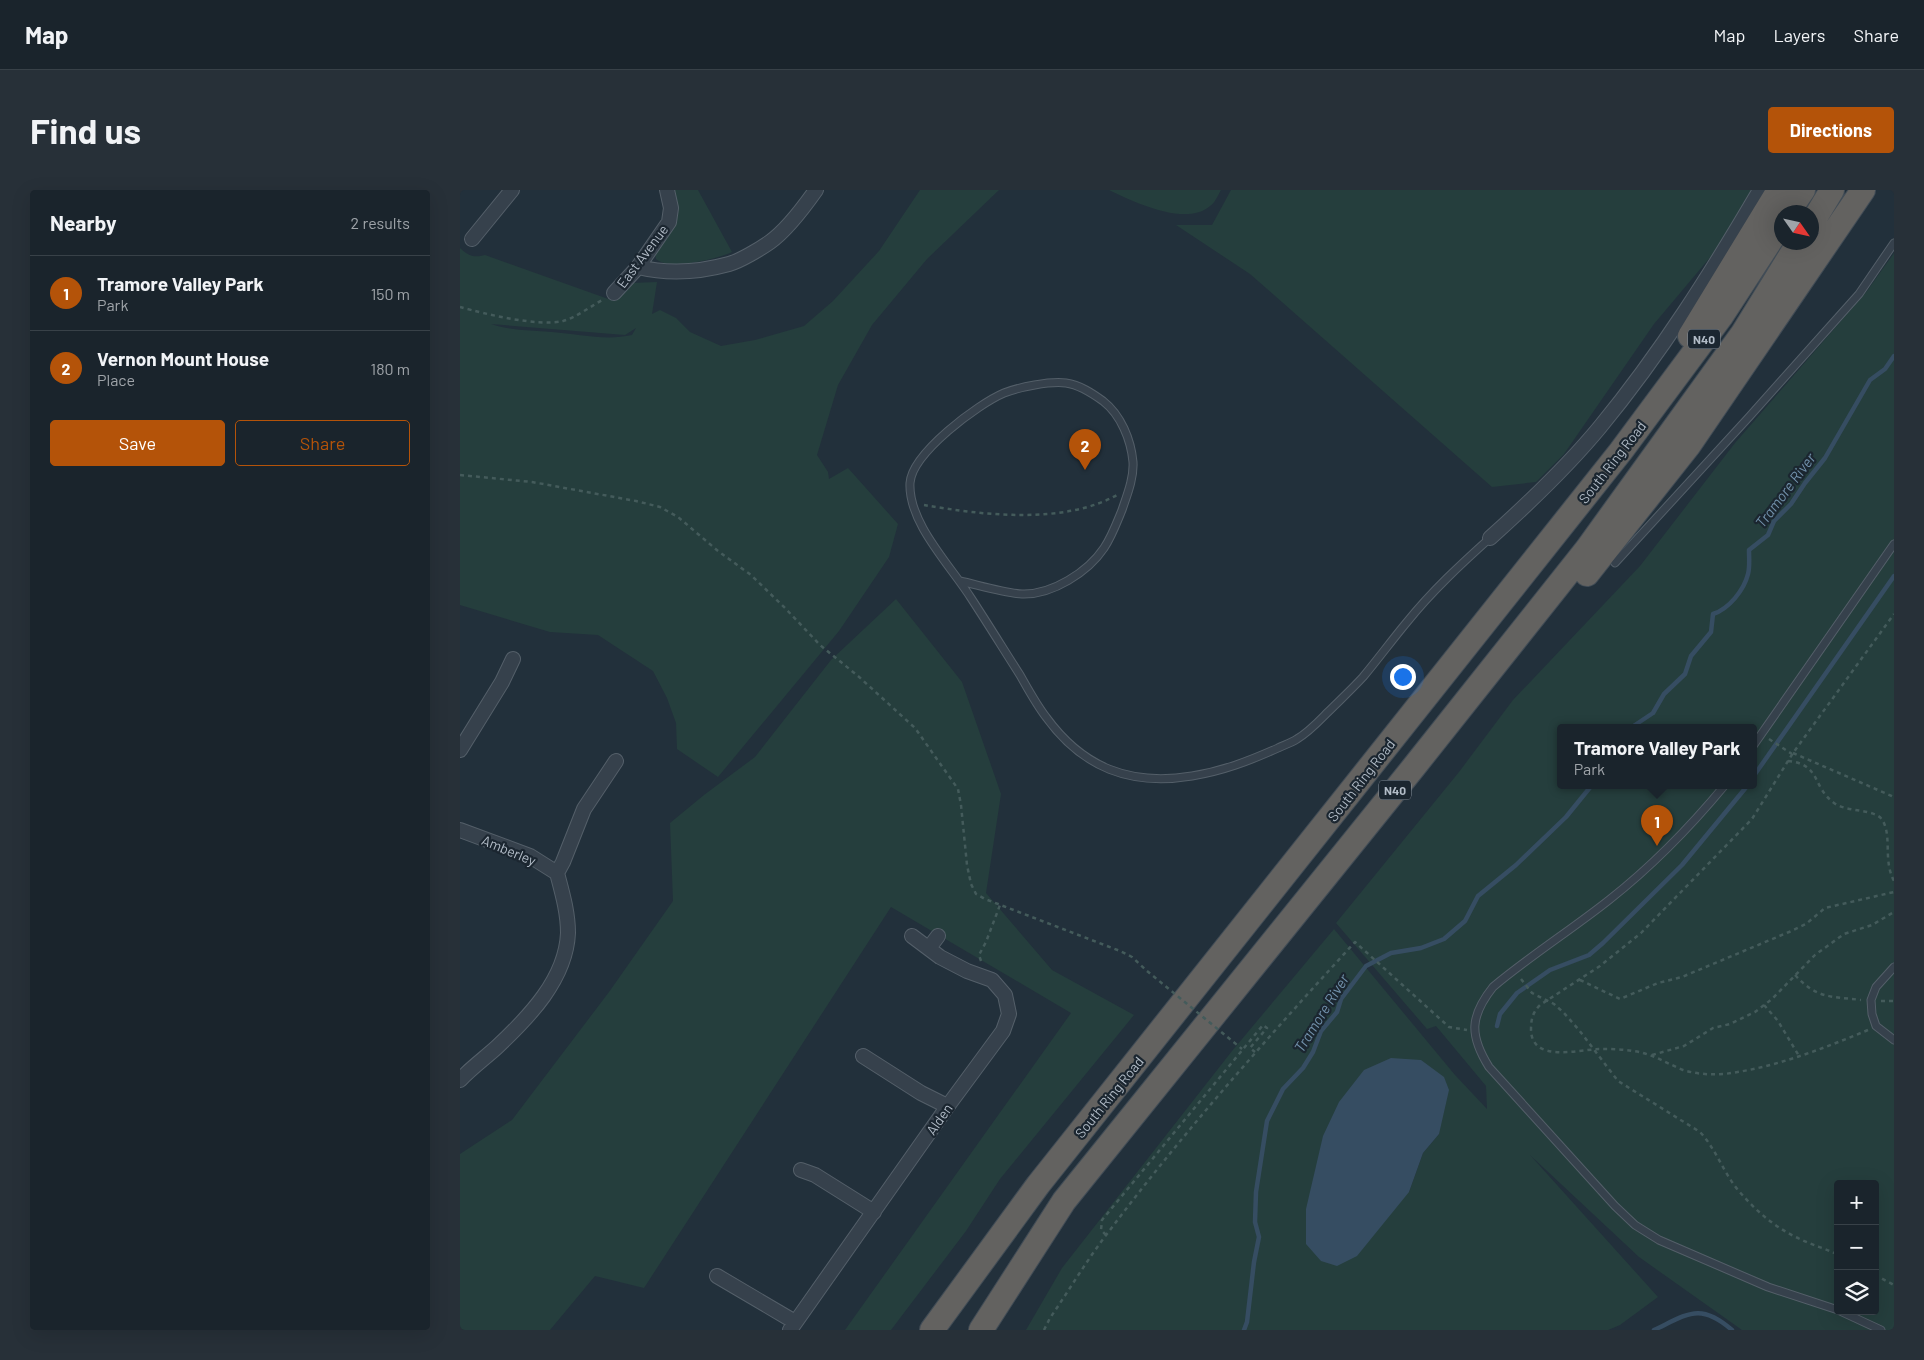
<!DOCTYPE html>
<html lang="en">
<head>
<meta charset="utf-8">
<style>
  :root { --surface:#1a242c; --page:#273038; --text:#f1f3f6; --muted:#9fa4a9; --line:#384148; --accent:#b45309 }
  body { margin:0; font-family:Barlow,sans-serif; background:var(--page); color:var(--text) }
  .controls { position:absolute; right:15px; bottom:15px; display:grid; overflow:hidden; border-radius:5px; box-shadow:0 5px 20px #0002 }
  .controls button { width:45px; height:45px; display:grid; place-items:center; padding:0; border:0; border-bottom:1px solid var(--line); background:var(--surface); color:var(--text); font:25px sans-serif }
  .compass { position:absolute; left:1314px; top:15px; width:45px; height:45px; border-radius:50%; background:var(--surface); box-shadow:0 5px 20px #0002; rotate:124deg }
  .you { position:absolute; left:942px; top:486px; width:18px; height:18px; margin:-12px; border:4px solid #fff; border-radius:50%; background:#1a73e8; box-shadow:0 0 0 8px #1a73e833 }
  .badge { display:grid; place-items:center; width:32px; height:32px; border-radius:50%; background:var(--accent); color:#fff; font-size:16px; font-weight:700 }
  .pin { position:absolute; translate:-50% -41px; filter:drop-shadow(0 1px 2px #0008) }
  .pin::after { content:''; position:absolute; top:26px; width:18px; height:15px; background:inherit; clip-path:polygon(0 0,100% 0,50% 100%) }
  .popup { position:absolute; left:1097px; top:534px; width:200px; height:65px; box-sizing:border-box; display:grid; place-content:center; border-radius:5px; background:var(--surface); filter:drop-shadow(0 1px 4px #0005); font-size:16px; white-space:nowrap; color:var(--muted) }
  .popup b { font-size:19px; color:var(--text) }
  .popup::after { content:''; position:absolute; left:50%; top:100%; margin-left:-10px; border:10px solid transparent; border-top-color:var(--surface) }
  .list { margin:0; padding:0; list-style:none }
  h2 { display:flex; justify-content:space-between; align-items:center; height:65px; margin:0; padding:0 20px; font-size:21px }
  h2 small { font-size:16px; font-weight:400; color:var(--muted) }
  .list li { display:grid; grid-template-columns:32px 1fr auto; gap:15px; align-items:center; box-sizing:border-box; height:75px; padding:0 20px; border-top:1px solid var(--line) }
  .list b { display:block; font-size:19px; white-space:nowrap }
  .list p { margin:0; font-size:16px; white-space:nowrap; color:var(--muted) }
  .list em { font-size:16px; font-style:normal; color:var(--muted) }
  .actions { display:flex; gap:10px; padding:15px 20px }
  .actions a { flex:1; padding:11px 0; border:1px solid var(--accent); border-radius:5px; text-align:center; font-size:18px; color:var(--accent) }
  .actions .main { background:var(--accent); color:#fff }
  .icon { flex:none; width:28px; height:28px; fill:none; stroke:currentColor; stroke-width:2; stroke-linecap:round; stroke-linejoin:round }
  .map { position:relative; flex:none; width:1434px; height:1140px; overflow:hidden; border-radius:5px }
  header { display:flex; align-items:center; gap:30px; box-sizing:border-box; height:70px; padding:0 25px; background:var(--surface); border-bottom:1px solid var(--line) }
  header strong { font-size:24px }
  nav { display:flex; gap:28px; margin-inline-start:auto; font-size:18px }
  .intro { display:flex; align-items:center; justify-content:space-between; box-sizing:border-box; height:120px; padding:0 30px }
  h1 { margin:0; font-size:35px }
  .button { padding:12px 22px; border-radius:5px; background:var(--accent); color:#fff; font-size:18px; font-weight:700 }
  main { display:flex; gap:30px; padding:0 30px }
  aside { flex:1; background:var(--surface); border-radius:5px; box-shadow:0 5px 20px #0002 }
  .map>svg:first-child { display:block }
  .green { fill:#253e3d; fill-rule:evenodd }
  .water { fill:#364d62 }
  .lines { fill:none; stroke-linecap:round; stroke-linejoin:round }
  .stream { stroke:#364d62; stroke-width:4.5 }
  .service-casing { stroke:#545f69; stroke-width:9 }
  .minor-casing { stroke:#545f69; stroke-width:16 }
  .trunk-casing { stroke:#414c56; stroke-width:26 }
  .path { stroke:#445b5b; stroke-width:2.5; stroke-dasharray:4 4; stroke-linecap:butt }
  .service { stroke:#36414c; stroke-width:7 }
  .minor { stroke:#36414c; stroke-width:14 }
  .trunk { stroke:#636260; stroke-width:24 }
  .path-bridge { stroke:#445b5b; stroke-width:2.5; stroke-dasharray:4 4; stroke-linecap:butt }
  .labels { text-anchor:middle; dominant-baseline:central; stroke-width:4.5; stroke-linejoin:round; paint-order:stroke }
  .shield { fill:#1b2630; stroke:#858f9a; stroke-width:1 }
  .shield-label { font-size:12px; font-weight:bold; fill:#b2bcc7 }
  .street-label { font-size:14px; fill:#b2bcc7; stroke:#1b2630 }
  .water-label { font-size:15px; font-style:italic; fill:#7190aa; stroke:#1b2630 }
</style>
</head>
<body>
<header>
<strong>Map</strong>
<nav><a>Map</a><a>Layers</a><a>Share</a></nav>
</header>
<div class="intro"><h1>Find us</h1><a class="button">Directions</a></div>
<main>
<aside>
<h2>Nearby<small>2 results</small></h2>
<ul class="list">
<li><span class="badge">1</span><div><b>Tramore Valley Park</b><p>Park</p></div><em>150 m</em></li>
<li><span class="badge">2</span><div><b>Vernon Mount House</b><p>Place</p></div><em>180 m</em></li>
</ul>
<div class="actions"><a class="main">Save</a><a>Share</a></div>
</aside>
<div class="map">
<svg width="1434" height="1140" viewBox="0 0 1434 1140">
  <rect width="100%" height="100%" fill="#22303b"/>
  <path class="green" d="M214,0H238L272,62C257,69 209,81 196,69C192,57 215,38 218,24C219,16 215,7 214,0Z
    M460,0H539L467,69L412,135L378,195L357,265L368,282L369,289L388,278L438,334L429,367L379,441L258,587L217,559L216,533L207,508L193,481L138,445L90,442L0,415V58C8,66 14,68 25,65L154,111L171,93L197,92L192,124L200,120L216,128L230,142L261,156L295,150L344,136L373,111L419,61ZM31,134L165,145L176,138L172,145C146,151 118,144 92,142C71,140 51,141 31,134Z
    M649,0H761C758,5 755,13 750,16C726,37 674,12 649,0Z
    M771,0H1291L1263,52L1194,134L1104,264L1076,292L1032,297L790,84L716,35H752Z
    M1434,63V1140H1282L1179,1067L1070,965L1198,1107L1160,1135L1148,1140H566L602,1078L772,861L874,739L995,885L1027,919L1026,896L976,836L967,839L876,733L999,582L1053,510L1180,376L1275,253L1407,101ZM1101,537H1293V595H1101ZM979,944L963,963L949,1002L863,946ZM1378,994H1415V1121H1378Z
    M436,409L502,492L541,604L526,703L592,780L674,825L540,989L506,1041L431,1140H385L611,823L431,717L184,1098L135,1086L90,1140H0V964L52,930L149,802L213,711L210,633L244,605L295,567L371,470Z"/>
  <path class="water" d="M931,868L961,870L984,887L989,900L979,944L963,963L949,1002L897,1066L877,1076L861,1071L846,1054V1019L863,946L879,912L904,880Z"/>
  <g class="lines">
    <path class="stream" d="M1172,537L1193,523L1204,504L1225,484L1231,466L1251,442L1253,424C1269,419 1284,400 1288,384C1290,377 1289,368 1289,360L1308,345L1314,331L1331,314L1345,293L1365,268L1410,190L1425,179L1434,166
      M1293,587L1434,386
      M1037,836L1040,824L1057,803L1090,780L1129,765L1143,753L1222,675L1288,595
      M784,1140L787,1132L794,1072L799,1047L795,1032L796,1002L807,931L823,899L843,878L853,862L861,841L877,822L881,809L906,776L931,763L961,758L984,749L1005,731L1018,706L1056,675L1106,627L1132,595
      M1194,1140C1228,1124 1240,1112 1272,1140"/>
    <g class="service-casing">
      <path id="service" d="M1155,373L1289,227L1399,104L1434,53
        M500,391C518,395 544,403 562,404C592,405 628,382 644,358C652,346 657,332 662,320C667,305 674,288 673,272C671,250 661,225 643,211C632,203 620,195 606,193C590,191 559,197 544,203C518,214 452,263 450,293C448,333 491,376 511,408C528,434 544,460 560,485C568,499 576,514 586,527C623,578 670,596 732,586C763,581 789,571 818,558C824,555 831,553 837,549C849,542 859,531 868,522C880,510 892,499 903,487C918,469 932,450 947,432C972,401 1000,375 1030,348
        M1293,556L1434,354
        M1265,595C1231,636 1191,677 1149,710C1111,740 1070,766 1033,797C1010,826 1009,845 1029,877L1155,1016L1175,1035L1199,1050L1308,1097L1378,1120
        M1434,777L1416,797L1411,810L1412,824L1416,836L1434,850
        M1380,1121L1421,1140"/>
    </g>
    <g class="minor-casing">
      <path id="minor" d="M12,49L52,0
        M178,77C207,84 240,82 269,74C280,71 300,59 310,52C327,40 344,17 356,0
        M154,103L178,77L209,32L211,18L207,0
        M1030,348C1069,313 1107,277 1140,237C1201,163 1252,82 1300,0
        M0,560L42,492L53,469
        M0,640L70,666L97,683
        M469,758L478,746
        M403,866L461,903L487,916
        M0,890C11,878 25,868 37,857C69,827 106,789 108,743C108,722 102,702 97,683L103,672L124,619L156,571
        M341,980L355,985L414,1022
        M257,1086L335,1132
        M330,1140L490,913L543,841L549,824L545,805L532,790L507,781L480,767L452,746"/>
    </g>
    <g class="trunk-casing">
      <path id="trunk" d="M1328,22L1343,0
        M1352,33L1372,0
        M1230,146L1319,0
        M1127,384L1229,255L1403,0
        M472,1140L578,995L1161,261L1262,125L1322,33
        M521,1140L604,1011L953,578L1127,359L1283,143L1339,52"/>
    </g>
    <path class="path" d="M0,117C25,124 78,137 103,131C117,127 131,116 144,109
      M0,285L72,292L176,311L200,317L218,327L258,361L291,385L325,418L360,455L398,486L455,538L498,599L501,615L507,675L511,694L516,704L525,709L660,761L672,767L687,781
      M464,315C522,325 603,335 657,305
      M1309,549L1332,564
      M1333,563L1434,607
      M1328,571C1361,574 1352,597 1374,613C1388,623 1416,618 1423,631C1432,648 1423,670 1434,691
      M521,771L519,765L526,752L540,715
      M1335,785C1357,809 1370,806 1401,810
      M1061,789L1072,803L1094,814L1104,823L1119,840L1158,891L1240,942C1256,959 1263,982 1278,1000C1295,1020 1314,1037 1338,1048C1351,1055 1365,1058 1378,1065
      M1120,790L1160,809L1198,793L1222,787L1329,742L1346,734L1365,718L1434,702
      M1421,811H1434
      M1304,815L1318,831L1339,866
      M1408,840C1362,859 1314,878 1264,884C1250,885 1236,884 1223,880C1206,873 1191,863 1173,861C1162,859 1150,859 1139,859C1117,860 1071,873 1071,839C1071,829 1073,822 1080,815L1140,776L1181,743L1292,629L1333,563L1434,424
      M1192,865L1224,856L1253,838L1270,834L1295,822L1312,809L1355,765L1384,744L1412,735L1434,722
      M646,1045L641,1040L642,1030L803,835L807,838L790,858L795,862
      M1415,1085L1434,1095
      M584,1140L590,1128C610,1099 628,1068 650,1040C726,939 810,845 895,752L989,837L1007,840"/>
    <use href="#service" class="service"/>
    <use href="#minor" class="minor"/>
    <use href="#trunk" class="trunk"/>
    <path class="path-bridge" d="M687,781L782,859"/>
  </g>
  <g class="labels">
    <g class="shield">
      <rect x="1228" y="139.5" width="32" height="19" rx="4"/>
      <rect x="919" y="590.5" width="32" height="19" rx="4"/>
    </g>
    <g class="shield-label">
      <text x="1244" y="149">N40</text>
      <text x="935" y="600">N40</text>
    </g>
    <g class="street-label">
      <text transform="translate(182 66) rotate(-53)">East Avenue</text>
      <text transform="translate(1152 272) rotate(-52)">South Ring Road</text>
      <text transform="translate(901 590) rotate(-52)">South Ring Road</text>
      <text transform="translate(49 660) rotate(23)">Amberley</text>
      <text transform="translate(649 907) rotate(-51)">South Ring Road</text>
      <text transform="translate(479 929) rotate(-55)">Alden</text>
    </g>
    <g class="water-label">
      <text transform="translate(1325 300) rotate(-53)">Tramore River</text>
      <text transform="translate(861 823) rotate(-58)">Tramore River</text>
    </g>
  </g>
</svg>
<div class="controls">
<button>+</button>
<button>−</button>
<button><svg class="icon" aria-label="layers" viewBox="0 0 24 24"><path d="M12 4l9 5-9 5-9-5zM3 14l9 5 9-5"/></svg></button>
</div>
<svg class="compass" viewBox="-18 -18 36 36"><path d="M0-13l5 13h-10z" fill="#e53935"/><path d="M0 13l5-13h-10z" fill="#9fa4a9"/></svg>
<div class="you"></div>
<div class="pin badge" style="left:1197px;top:656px">1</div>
<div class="popup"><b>Tramore Valley Park</b>Park</div>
<div class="pin badge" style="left:625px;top:280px">2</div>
</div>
</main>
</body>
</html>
